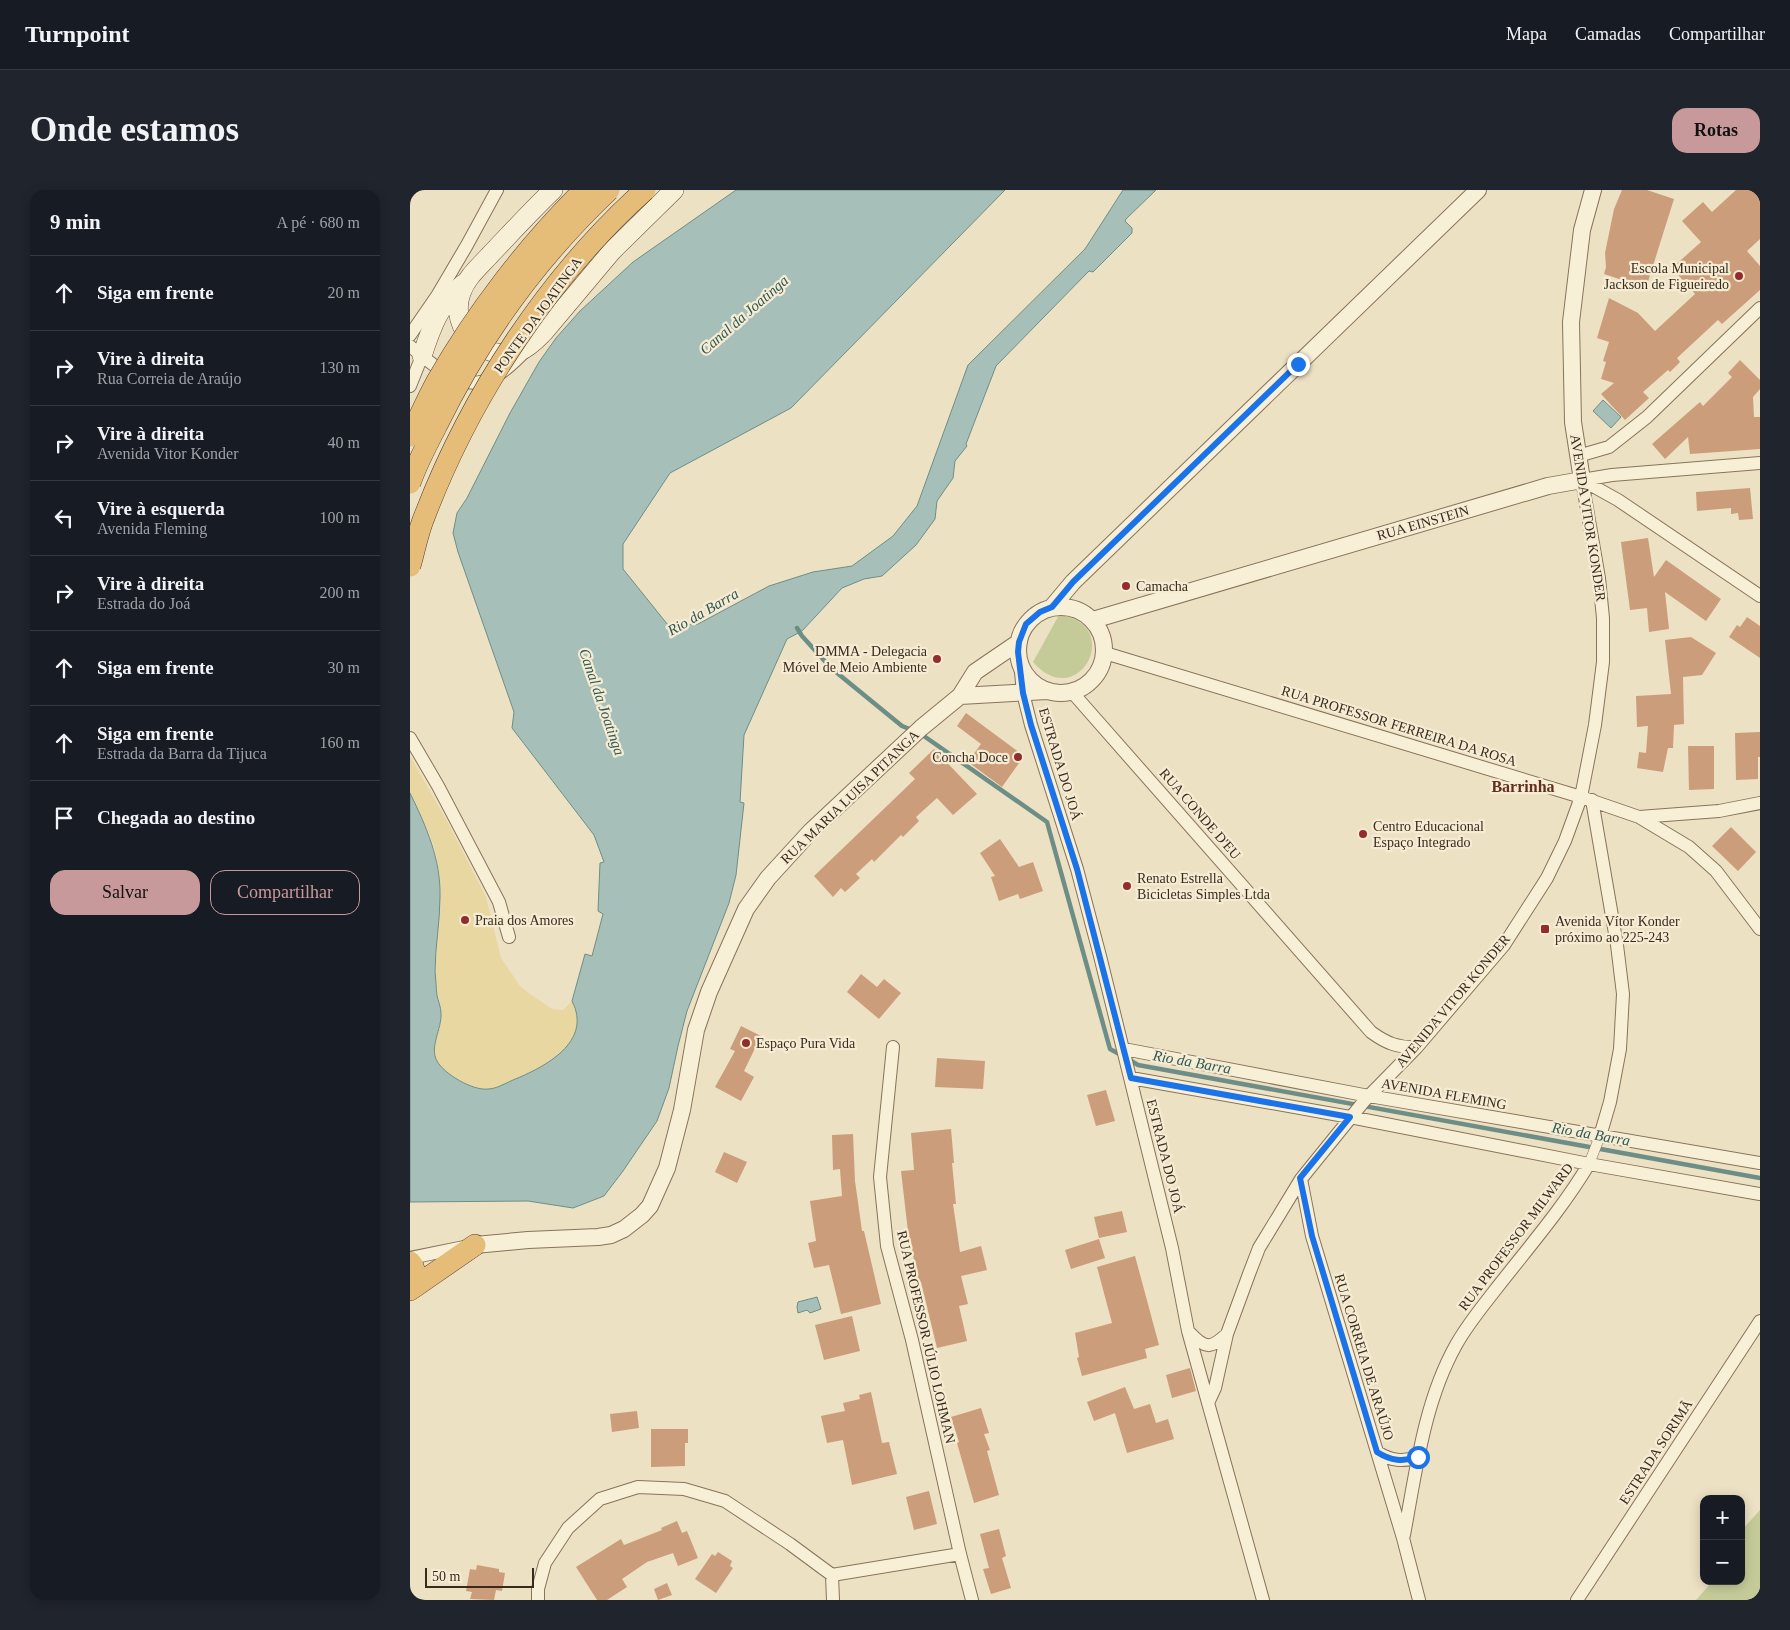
<!DOCTYPE html>
<html lang="pt">
<head>
<meta charset="utf-8">
<style>
  :root { --surface:#171b24; --page:#20242c; --text:#f1f3f6; --muted:#9ea1a6; --line:#363941; --accent:#c8999b }
  body { margin:0; font-family:"Times New Roman",serif; background:var(--page); color:var(--text) }
  .controls { position:absolute; right:15px; bottom:15px; display:grid; overflow:hidden; border-radius:10px; box-shadow:0 2px 12px #0003 }
  .controls button { width:45px; height:45px; display:grid; place-items:center; padding:0; border:0; border-bottom:1px solid var(--line); background:var(--surface); color:var(--text); font:25px sans-serif }
  .scale { position:absolute; left:15px; bottom:12px; width:109px; box-sizing:border-box; padding-left:5px; border:2px solid #382b1e; border-top:0; font-size:14px; line-height:18px; white-space:nowrap; color:#382b1e; -webkit-text-stroke:4px #f5ecd3; paint-order:stroke }
  .stop { position:absolute; width:15px; height:15px; margin:-11px; border:4px solid #1a73e8; border-radius:50%; background:#fff }
  .stop.end { background:#1a73e8; border-color:#fff; box-shadow:0 1px 5px #0008 }
  .list { margin:0; padding:0; list-style:none }
  h2 { display:flex; justify-content:space-between; align-items:center; height:65px; margin:0; padding:0 20px; font-size:21px }
  h2 small { font-size:16px; font-weight:400; color:var(--muted) }
  .list li { display:grid; grid-template-columns:32px 1fr auto; gap:15px; align-items:center; box-sizing:border-box; height:75px; padding:0 20px; border-top:1px solid var(--line) }
  .list b { display:block; font-size:19px; white-space:nowrap }
  .list p { margin:0; font-size:16px; white-space:nowrap; color:var(--muted) }
  .list em { font-size:16px; font-style:normal; color:var(--muted) }
  .actions { display:flex; gap:10px; padding:15px 20px }
  .actions a { flex:1; padding:11px 0; border:1px solid var(--accent); border-radius:15px; text-align:center; font-size:18px; color:var(--accent) }
  .actions .main { background:var(--accent); color:#111 }
  .icon { flex:none; width:28px; height:28px; fill:none; stroke:currentColor; stroke-width:2; stroke-linecap:round; stroke-linejoin:round }
  .map { position:relative; flex:none; width:1350px; height:1410px; overflow:hidden; border-radius:15px }
  header { display:flex; align-items:center; gap:30px; box-sizing:border-box; height:70px; padding:0 25px; background:var(--surface); border-bottom:1px solid var(--line) }
  header strong { font-size:24px }
  nav { display:flex; gap:28px; margin-inline-start:auto; font-size:18px }
  .intro { display:flex; align-items:center; justify-content:space-between; box-sizing:border-box; height:120px; padding:0 30px }
  h1 { margin:0; font-size:35px }
  .button { padding:12px 22px; border-radius:15px; background:var(--accent); color:#111; font-size:18px; font-weight:700 }
  main { display:flex; gap:30px; padding:0 30px }
  aside { flex:1; background:var(--surface); border-radius:15px; box-shadow:0 2px 12px #0003 }
  .map>svg:first-child { display:block }
  .green { fill:#c5cb98 }
  .sand { fill:#e9d7a1 }
  .water { fill:#a6c0b9; stroke:#6d8e86 }
  .lines { fill:none; stroke-linecap:round; stroke-linejoin:round }
  .stream { stroke:#6d8e86; stroke-width:4.5 }
  .building { fill:#cb9d7a }
  .pedestrian-casing { stroke:#88735b; stroke-width:11 }
  .minor-casing { stroke:#88735b; stroke-width:14 }
  .tertiary-casing { stroke:#88735b; stroke-width:18 }
  .secondary-casing { stroke:#69543e; stroke-width:20 }
  .trunk-casing { stroke:#55412f; stroke-width:22 }
  .pedestrian { stroke:#f8efd7; stroke-width:10 }
  .minor { stroke:#f8efd7; stroke-width:12 }
  .tertiary { stroke:#f8efd7; stroke-width:16 }
  .secondary { stroke:#f8efd7; stroke-width:19 }
  .trunk { stroke:#e6bc79; stroke-width:21 }
  .trunk-bridge-casing { stroke:#55412f; stroke-width:22; stroke-linecap:butt }
  .trunk-bridge { stroke:#e6bc79; stroke-width:21 }
  .route { stroke:#1a73e8; stroke-width:6 }
  .poi-dot { fill:#952c2c; stroke:#f5ecd3; stroke-width:2 }
  .labels { text-anchor:middle; dominant-baseline:central; stroke-width:4.5; stroke-linejoin:round; paint-order:stroke }
  .poi-label { font-size:14px; fill:#382b1e; stroke:#f5ecd3; text-anchor:start }
  .street-label { font-size:14px; fill:#382b1e; stroke:#f5ecd3 }
  .water-label { font-size:15px; font-style:italic; fill:#2e5755; stroke:#f5ecd3 }
  .quarter-label { font-size:16px; font-weight:bold; fill:#642e1e; stroke:#f5ecd3 }
</style>
</head>
<body>
<header>
<strong>Turnpoint</strong>
<nav><a>Mapa</a><a>Camadas</a><a>Compartilhar</a></nav>
</header>
<div class="intro"><h1>Onde estamos</h1><a class="button">Rotas</a></div>
<main>
<aside>
<h2>9 min<small>A pé · 680 m</small></h2>
<ul class="list">
<li><svg class="icon" aria-label="ahead" viewBox="0 0 24 24"><path d="M12 20V5M6 11l6-6 6 6"/></svg><div><b>Siga em frente</b></div><em>20 m</em></li>
<li><svg class="icon" aria-label="right" viewBox="0 0 24 24"><path d="M7 20v-9h11M14 6l5 5-5 5"/></svg><div><b>Vire à direita</b><p>Rua Correia de Araújo</p></div><em>130 m</em></li>
<li><svg class="icon" aria-label="right" viewBox="0 0 24 24"><path d="M7 20v-9h11M14 6l5 5-5 5"/></svg><div><b>Vire à direita</b><p>Avenida Vitor Konder</p></div><em>40 m</em></li>
<li><svg class="icon" aria-label="left" viewBox="0 0 24 24"><path d="M17 20v-9H6M10 6l-5 5 5 5"/></svg><div><b>Vire à esquerda</b><p>Avenida Fleming</p></div><em>100 m</em></li>
<li><svg class="icon" aria-label="right" viewBox="0 0 24 24"><path d="M7 20v-9h11M14 6l5 5-5 5"/></svg><div><b>Vire à direita</b><p>Estrada do Joá</p></div><em>200 m</em></li>
<li><svg class="icon" aria-label="ahead" viewBox="0 0 24 24"><path d="M12 20V5M6 11l6-6 6 6"/></svg><div><b>Siga em frente</b></div><em>30 m</em></li>
<li><svg class="icon" aria-label="ahead" viewBox="0 0 24 24"><path d="M12 20V5M6 11l6-6 6 6"/></svg><div><b>Siga em frente</b><p>Estrada da Barra da Tijuca</p></div><em>160 m</em></li>
<li><svg class="icon" aria-label="arrive" viewBox="0 0 24 24"><path d="M6 21V4h12l-3 4 3 4H6"/></svg><div><b>Chegada ao destino</b></div></li>
</ul>
<div class="actions"><a class="main">Salvar</a><a>Compartilhar</a></div>
</aside>
<div class="map">
<svg width="1350" height="1410" viewBox="0 0 1350 1410">
  <rect width="100%" height="100%" fill="#ede1c4"/>
  <path class="green" d="M649,425C716,434 668,524 623,472Z
    M1350,1320V1410H1286L1303,1391H1331V1341Z"/>
  <path class="sand" d="M0,566L37,631L76,707L91,768L110,796L120,804L142,819L153,820L162,811C183,852 135,877 103,890C96,893 86,898 79,899C67,901 39,887 32,878C15,857 34,842 31,820C29,808 26,796 25,783C25,758 29,733 30,708C31,695 29,682 27,670C25,655 17,638 10,624C7,617 2,610 0,603C0,593 0,577 0,566Z"/>
  <path class="water" d="M326,0H595L381,218L260,283L213,354V379L258,435L288,434L359,396L403,382L442,376L483,346L507,316L558,175L675,59L713,0H746L716,29L715,31L722,38V43L683,82L679,81L586,176L556,254L557,256L545,271L543,288L527,311L525,329L506,355L472,386L454,389L432,398L392,441L377,449L334,545L330,612L334,613L326,685L319,713L277,821L268,856L259,898L247,931L213,981L194,1006L163,1018L118,1011L0,1012V603C16,636 31,669 30,707C30,732 25,757 25,782C26,790 26,798 27,805C28,811 31,817 31,823C32,839 19,857 27,871C34,884 63,901 78,899C86,899 96,893 103,890C135,877 183,852 162,811L175,764L182,766L193,724L188,721L190,673L194,672L184,645L102,538L104,522L48,362L43,343L47,323L57,308L100,223L129,172L146,148L170,121L223,72Z
    M1193,210L1211,227L1201,238L1183,221Z
    M407,1107L411,1119L400,1123L397,1120L388,1123L387,1117L388,1112Z"/>
  <g class="lines">
    <path class="stream" d="M387,438L392,446L421,478L492,536L502,540
      M511,544L637,632L700,859L711,865
      M718,869L728,875L1350,988"/>
  </g>
  <path class="building" d="M1212,0H1237L1264,9L1236,98L1194,84L1196,77L1195,63L1204,19Z
    M1326,0H1350V49L1337,61L1350,76V100L1312,134L1308,130L1267,168L1270,172L1260,182L1258,180L1233,202L1239,208L1215,230L1191,204L1204,193L1191,189L1196,172L1193,171L1199,152L1187,148L1199,108L1228,123L1245,141L1285,104L1262,78L1291,52L1272,31L1293,12L1302,22Z
    M1330,170L1350,190V199L1343,207L1344,227H1350V259L1280,264L1278,247L1255,269L1242,254L1290,212L1293,216L1322,187L1318,183Z
    M1340,298L1343,329L1329,330L1328,323L1321,324V318L1287,321L1286,302Z
    M1238,348L1244,387L1256,370L1311,409L1296,431L1255,402L1259,439L1239,442L1237,418L1220,420L1211,352Z
    M1337,427L1350,436V468L1319,447L1327,435L1330,437Z
    M1281,447L1306,463L1292,485L1273,487L1274,534L1264,535L1263,558H1258L1253,582L1227,578L1229,562L1236,563L1238,536L1227,537L1226,506L1261,504L1255,450Z
    M556,523L614,566L592,597L558,572L571,554L547,536Z
    M1350,542V567H1348V589L1326,590L1325,543Z
    M1278,556H1304V599L1279,600Z
    M524,559L567,604L543,625L527,608L506,627L509,631L493,647L491,645L464,672L462,669L446,684L450,688L435,702L431,698L423,707L404,686L505,589L499,583Z
    M1321,637L1346,662L1328,681L1302,656Z
    M590,649L609,677L623,672L633,701L610,709L608,704L589,711L581,687L585,686L570,663Z
    M451,784L467,797L474,789L491,803L469,829L437,802Z
    M331,836L351,846L334,881L344,887L331,911L305,897L325,861L320,859Z
    M527,868L575,871L573,899L525,897Z
    M696,900L705,931L686,936L677,905Z
    M541,939L544,973H542L546,1014H543L550,1062L571,1056L577,1080L551,1086L558,1114L549,1116L557,1151L527,1158L511,1092H508L502,1059H500L491,981L504,980L501,943Z
    M443,944L445,991L452,1041H454L471,1114L431,1124L419,1075L404,1078L398,1053L406,1051L400,1011L432,1006L430,979L423,980L422,945Z
    M314,962L337,972L327,993L305,982Z
    M712,1021L717,1042L689,1048L684,1027Z
    M689,1049L695,1068L661,1079L655,1060Z
    M725,1066L749,1155L735,1159L737,1168L672,1186L667,1168L669,1167L665,1143L702,1133L687,1077Z
    M442,1126L450,1161L414,1170L405,1135Z
    M780,1178L786,1201L762,1208L756,1185Z
    M715,1197L724,1219L740,1214L746,1233L758,1229L764,1249L717,1263L705,1223L684,1231L677,1212Z
    M461,1202L472,1253L479,1252L487,1284L442,1295L433,1250L417,1253L411,1226L435,1221L433,1213L450,1209L449,1205Z
    M571,1218L579,1243L574,1244L580,1260L577,1261L589,1305L564,1313L547,1253L549,1252L541,1227Z
    M227,1221L229,1238L202,1242L200,1224Z
    M241,1239H278V1253H275V1276L241,1277Z
    M519,1301L527,1334L504,1340L496,1307Z
    M267,1331L272,1343L277,1341L288,1368L268,1376L263,1363L237,1372L212,1389L217,1397L197,1410H187L166,1377L211,1349L214,1355L252,1340L251,1338Z
    M589,1339L596,1366L592,1368L601,1398L581,1404L573,1379L579,1378L570,1344Z
    M308,1362L322,1371L320,1376L323,1378L306,1403L285,1389L302,1364L305,1366Z
    M67,1375L89,1379V1382L95,1383L92,1401L86,1400L84,1410L60,1409L62,1402L56,1401L60,1379L66,1380Z
    M257,1393L262,1405L248,1410L244,1399Z"/>
  <g class="lines">
    <g class="pedestrian-casing">
      <path id="pedestrian" d="M1179,974L1190,946"/>
    </g>
    <g class="minor-casing">
      <path id="minor" d="M0,145L27,106L57,55L87,0
        M0,156C49,197 69,211 117,159
        M0,196L12,166
        M1168,266L1199,257L1237,227L1350,118
        M1172,290L1208,310L1350,406
        M1172,290L1202,285L1350,273
        M695,463L1171,607L1229,627L1279,657L1306,681L1350,739
        M610,472L613,503L621,535L667,679L690,766L762,1058L778,1141L853,1410
        M662,502L961,842C976,853 988,858 1007,857
        M0,548L28,596L89,712L99,747
        M1182,610L1207,755L1213,804L1210,859L1200,912L1190,946
        M1229,627L1309,621L1350,613
        M483,857L470,987L477,1056L502,1150L550,1364L562,1410
        M714,859L959,906L1350,973
        M721,888L940,927L1179,974L1350,1004
        M891,989L902,1046L993,1348L1009,1410
        M0,1068L54,1057
        M780,1143C795,1159 801,1159 817,1144
        M798,1213L805,1198L817,1144L839,1084L849,1058L891,989L955,910L1007,857L1094,755L1137,688L1155,651L1171,607L1185,535L1193,472V428L1189,388L1172,290
        M967,1262C981,1271 993,1272 1008,1267
        M994,1345C1006,1281 1014,1212 1046,1155C1057,1135 1072,1117 1086,1099C1118,1058 1152,1019 1179,974
        M422,1385L423,1410
        M128,1410V1399L135,1373L158,1338L190,1309L228,1297L274,1299L315,1311L380,1354L422,1385L550,1364
        M1167,1410L1350,1131"/>
    </g>
    <g class="tertiary-casing">
      <path id="tertiary" d="M608 460a43 43 0 1 1 86 0a43 43 0 1 1-86 0Z
        M642,417L663,392L1068,0
        M683,430L1138,296L1172,290L1163,232L1161,132L1172,40L1183,0
        M550,506L637,501
        M65,1055L118,1050L188,1047L201,1045L214,1039L232,1025L240,1016L257,978L272,920L286,840L299,802L336,719L358,688L401,641L511,538L550,506L565,482L609,452"/>
    </g>
    <g class="secondary-casing">
      <path id="secondary" d="M143,0C121,21 100,44 79,66C69,77 56,88 51,103C38,139 75,174 110,161C120,157 127,149 134,142L202,61L264,0
        M12,166C21,138 30,113 53,94"/>
    </g>
    <g class="trunk-casing">
      <path id="trunk" d="M0,1072C7,1079 4,1087 0,1095
        M0,1100L65,1055"/>
    </g>
    <use href="#pedestrian" class="pedestrian"/>
    <use href="#minor" class="minor"/>
    <use href="#tertiary" class="tertiary"/>
    <use href="#secondary" class="secondary"/>
    <use href="#trunk" class="trunk"/>
    <g class="trunk-bridge-casing">
      <path id="trunk-bridge" d="M0,246C9,228 17,209 27,191C66,123 118,55 174,0
        M0,293C7,273 17,254 27,235C70,147 128,67 199,0
        M0,376C5,359 8,341 15,325C61,205 139,86 235,0"/>
    </g>
    <use href="#trunk-bridge" class="trunk-bridge"/>
  </g>
  <g class="lines">
    <path class="route" d="M888,174L663,392L642,417L630,422L616,434L609,452L608,462L613,503L621,535L667,679L721,888L940,927L890,988L902,1046L967,1262C981,1271 993,1272 1008,1267"/>
  </g>
  <g class="poi-dot">
    <circle cx="1329" cy="86" r="5"/>
    <circle cx="716" cy="396" r="5"/>
    <circle cx="527" cy="469" r="5"/>
    <circle cx="608" cy="567" r="5"/>
    <circle cx="953" cy="644" r="5"/>
    <circle cx="717" cy="696" r="5"/>
    <circle cx="55" cy="730" r="5"/>
    <rect x="1130" y="734" width="10" height="10" rx="2.5"/>
    <circle cx="336" cy="853" r="5"/>
  </g>
  <g class="labels">
    <g class="poi-label">
      <text x="1319" y="78" text-anchor="end">Escola Municipal<tspan x="1319" dy="16">Jackson de Figueiredo</tspan></text>
      <text x="726" y="396">Camacha</text>
      <text x="517" y="461" text-anchor="end">DMMA - Delegacia<tspan x="517" dy="16">Móvel de Meio Ambiente</tspan></text>
      <text x="598" y="567" text-anchor="end">Concha Doce</text>
      <text x="963" y="636">Centro Educacional<tspan x="963" dy="16">Espaço Integrado</tspan></text>
      <text x="727" y="688">Renato Estrella<tspan x="727" dy="16">Bicicletas Simples Ltda</tspan></text>
      <text x="65" y="730">Praia dos Amores</text>
      <text x="1145" y="731">Avenida Vítor Konder<tspan x="1145" dy="16">próximo ao 225-243</tspan></text>
      <text x="346" y="853">Espaço Pura Vida</text>
    </g>
    <g class="street-label">
      <text transform="translate(128 125) rotate(-54)">PONTE DA JOATINGA</text>
      <text transform="translate(1178 328) rotate(81)">AVENIDA VITOR KONDER</text>
      <text transform="translate(1013 333) rotate(-16)">RUA EINSTEIN</text>
      <text transform="translate(989 536) rotate(17)">RUA PROFESSOR FERREIRA DA ROSA</text>
      <text transform="translate(650 574) rotate(73)">ESTRADA DO JOÁ</text>
      <text transform="translate(440 607) rotate(-44)">RUA MARIA LUISA PITANGA</text>
      <text transform="translate(790 624) rotate(49)">RUA CONDE D'EU</text>
      <text transform="translate(1043 811) rotate(-50)">AVENIDA VITOR KONDER</text>
      <text transform="translate(1034 904) rotate(10)">AVENIDA FLEMING</text>
      <text transform="translate(755 966) rotate(76)">ESTRADA DO JOÁ</text>
      <text transform="translate(1106 1047) rotate(-53)">RUA PROFESSOR MILWARD</text>
      <text transform="translate(516 1147) rotate(77)">RUA PROFESSOR JÚLIO LOHMAN</text>
      <text transform="translate(954 1167) rotate(73)">RUA CORREIA DE ARAÚJO</text>
      <text transform="translate(1246 1262) rotate(-57)">ESTRADA SORIMÃ</text>
    </g>
    <g class="water-label">
      <text transform="translate(334 125) rotate(-41)">Canal da Joatinga</text>
      <text transform="translate(293 422) rotate(-30)">Rio da Barra</text>
      <text transform="translate(192 512) rotate(71)">Canal da Joatinga</text>
      <text transform="translate(782 872) rotate(10)">Rio da Barra</text>
      <text transform="translate(1181 944) rotate(10)">Rio da Barra</text>
    </g>
    <g class="quarter-label">
      <text x="1113" y="596">Barrinha</text>
    </g>
  </g>
</svg>
<div class="controls">
<button>+</button>
<button>−</button>
</div>
<div class="scale">50 m</div>
<div class="stop" style="left:1008px;top:1267px"></div>
<div class="stop end" style="left:888px;top:174px"></div>
</div>
</main>
</body>
</html>
